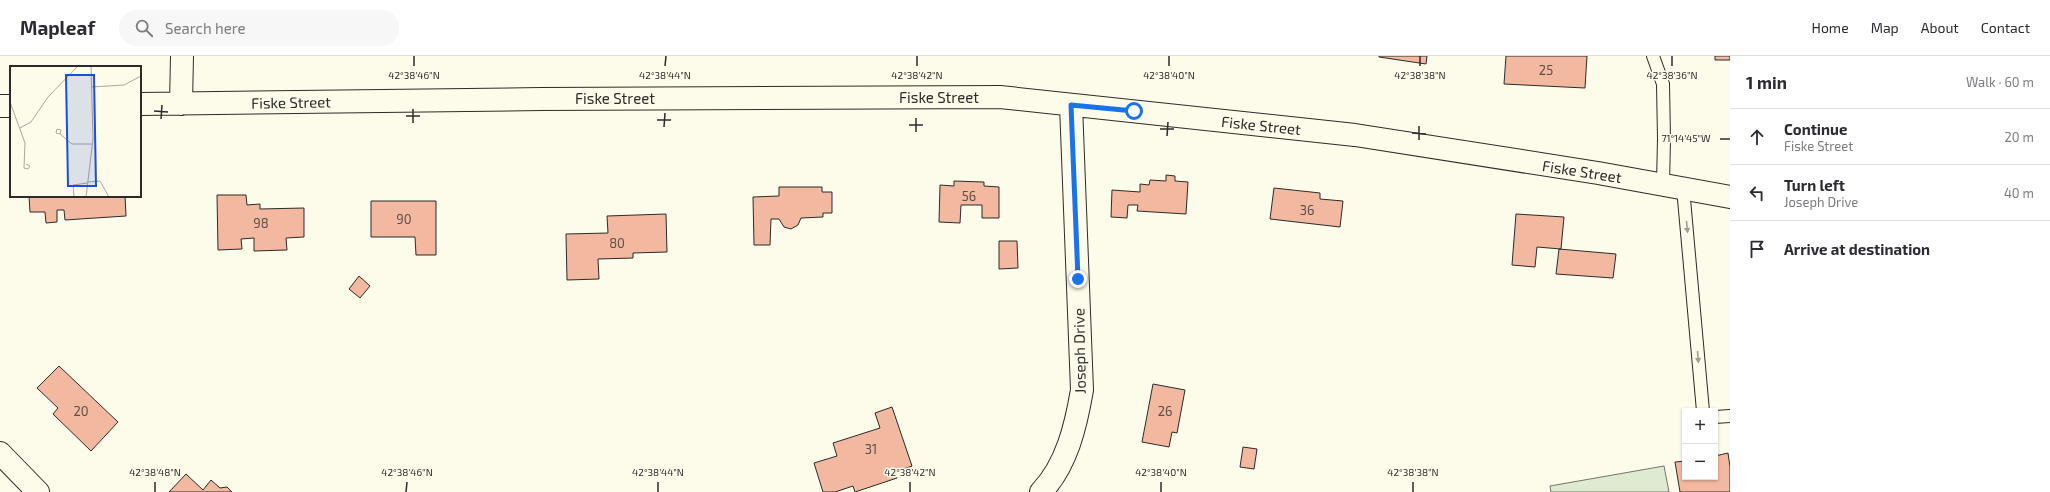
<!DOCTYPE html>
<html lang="en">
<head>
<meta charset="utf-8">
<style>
  :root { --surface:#fff; --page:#f7f7f7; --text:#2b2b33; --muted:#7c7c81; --line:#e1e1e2 }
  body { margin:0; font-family:"Exo 2",sans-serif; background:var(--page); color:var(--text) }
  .controls { position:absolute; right:12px; bottom:12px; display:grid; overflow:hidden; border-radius:0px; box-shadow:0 1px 3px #0004 }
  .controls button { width:36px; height:36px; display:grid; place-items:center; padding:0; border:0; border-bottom:1px solid var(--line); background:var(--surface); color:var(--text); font:20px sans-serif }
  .stop { position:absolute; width:12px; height:12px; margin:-9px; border:3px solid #1a73e8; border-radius:50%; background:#fff }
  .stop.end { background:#1a73e8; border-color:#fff; box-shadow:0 1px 4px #0008 }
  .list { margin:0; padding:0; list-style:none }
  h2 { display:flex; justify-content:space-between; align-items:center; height:52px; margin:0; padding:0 16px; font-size:17px }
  h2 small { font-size:13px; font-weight:400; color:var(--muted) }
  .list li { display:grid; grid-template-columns:26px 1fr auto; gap:12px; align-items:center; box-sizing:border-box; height:56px; padding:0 16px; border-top:1px solid var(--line) }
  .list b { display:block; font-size:15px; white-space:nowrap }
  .list p { margin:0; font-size:13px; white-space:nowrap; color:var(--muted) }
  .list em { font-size:13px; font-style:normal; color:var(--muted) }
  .icon { flex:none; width:22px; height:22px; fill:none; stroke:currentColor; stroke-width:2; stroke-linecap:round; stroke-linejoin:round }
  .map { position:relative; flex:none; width:1730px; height:436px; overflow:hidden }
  header { display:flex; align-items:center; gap:24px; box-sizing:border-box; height:56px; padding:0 20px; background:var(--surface); border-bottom:1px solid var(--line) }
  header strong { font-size:19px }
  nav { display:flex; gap:22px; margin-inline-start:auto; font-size:14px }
  .search { width:280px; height:36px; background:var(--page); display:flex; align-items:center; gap:10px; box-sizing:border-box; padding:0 14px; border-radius:22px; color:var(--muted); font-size:15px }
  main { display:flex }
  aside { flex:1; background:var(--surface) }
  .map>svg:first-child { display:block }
  .green { fill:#deebd1; stroke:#74746e }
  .building { fill:#f2b8a0; stroke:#2b2b2b }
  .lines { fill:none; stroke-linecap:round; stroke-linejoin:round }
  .lane-casing { stroke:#2b2b2b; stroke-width:14 }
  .street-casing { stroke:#2b2b2b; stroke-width:24 }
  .lane { stroke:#fdfbea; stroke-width:12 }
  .street { stroke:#fdfbea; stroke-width:22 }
  .oneway { fill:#9e9d94 }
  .route { stroke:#1a73e8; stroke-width:5 }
  .ticks { fill:none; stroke:#2b2b2b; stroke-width:1.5 }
  .labels { text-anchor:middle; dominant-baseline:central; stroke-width:3; stroke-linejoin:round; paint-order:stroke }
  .number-label { font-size:13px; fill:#5d4e48 }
  .street-label { font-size:15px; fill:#2b2b2b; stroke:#fdfbea }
  .inset-road { fill:none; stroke:#a9a89e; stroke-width:1 }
  .view { fill:#1d4ed8; fill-opacity:0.15; stroke:#1d4ed8; stroke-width:2 }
  .inset-edge { fill:none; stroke:#2b2b2b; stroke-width:2 }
  .ticks-label { font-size:10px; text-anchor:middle; fill:#2b2b2b; stroke:#fdfbea; stroke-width:3; stroke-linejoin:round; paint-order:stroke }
</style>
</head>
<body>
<header>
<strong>Mapleaf</strong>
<div class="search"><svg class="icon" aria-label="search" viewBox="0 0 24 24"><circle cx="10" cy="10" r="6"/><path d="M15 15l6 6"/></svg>Search here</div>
<nav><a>Home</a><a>Map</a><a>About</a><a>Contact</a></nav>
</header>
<main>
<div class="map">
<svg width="1730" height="436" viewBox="0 0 1730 436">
  <rect width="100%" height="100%" fill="#fdfbea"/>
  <path class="green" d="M1664,410L1669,436H1551L1550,430Z"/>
  <path class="building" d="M1379,0H1427L1426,8L1379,1Z
    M1506,0H1587L1585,32L1504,28Z
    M1715,0H1730V4H1715Z
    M1166,119L1175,120V125L1188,126L1186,158L1137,155L1138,149H1128L1127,162L1111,161L1112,134L1140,136V128L1149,129L1150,124L1166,125Z
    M954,125L984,126V130L999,131V162H982V149H961L960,167L939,166L940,129L954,130Z
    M779,131H822V136H832V157H823V161L801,162L798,169L791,173L784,171L779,163H771L770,189H754L753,141L779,140Z
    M1274,132L1320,137V143L1343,145L1340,171L1270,163Z
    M217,139H246L247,149L260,148V153L304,152V181L286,182L287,194L254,195V182L241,183L242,193L218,194Z
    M29,140H125L126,160L65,164L64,154H57V166L46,167L45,156H30Z
    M371,145H436V199H416L415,181H371Z
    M666,158L667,196L633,197V202L598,203L599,223L567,224L566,178L608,177L607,160Z
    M1516,158L1564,161L1561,193L1537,191L1535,211L1512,209Z
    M999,185H1017L1018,212L999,213Z
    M1559,193L1616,198L1613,222L1556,218Z
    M359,220L370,230L360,242L349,233Z
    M59,310L118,366L91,395L53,358L58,352L37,332Z
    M1153,328L1185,334L1177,377L1172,376L1169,391L1142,386Z
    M892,351L912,410L895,416L897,422L855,436L853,430L835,436H823L814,407L837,400L833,387L880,372L875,357Z
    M1243,391L1257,393L1254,413L1240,411Z
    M1728,397L1730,411V436H1680L1675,406L1685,405V421H1715V400Z
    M186,418L203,434L211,424L220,432L227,431L232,436H169Z"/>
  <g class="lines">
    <g class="lane-casing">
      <path id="lane" d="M1653,0L1663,28L1664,83L1663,128
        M1683,132L1703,355
        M1715,361L1730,360"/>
    </g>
    <g class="street-casing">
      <path id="street" d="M140,48L541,43L1000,41L1355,79L1598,117L1730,141
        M181,48L182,0
        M0,50H11
        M0,397L38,436
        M1041,436C1067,409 1076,369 1082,334L1071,49"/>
    </g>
    <use href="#lane" class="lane"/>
    <use href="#street" class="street"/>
  </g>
  <defs><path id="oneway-solid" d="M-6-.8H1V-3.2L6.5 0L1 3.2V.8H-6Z"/></defs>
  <g class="oneway">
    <use href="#oneway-solid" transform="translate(1687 171) rotate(85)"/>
    <use href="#oneway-solid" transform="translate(1698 301) rotate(85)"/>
  </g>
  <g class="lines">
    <path class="route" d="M1078,223L1071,49L1134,55"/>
  </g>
  <path class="ticks" d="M414,10V0M665,10L666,0M917,10V0M1169,10V0M1420,10V0M1672,10V0M154,55L168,56M406,60H420M161,63L162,49M657,64H671M413,67V53M909,69H923M664,71L665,57M1160,73H1174M916,76V62M1412,77L1426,78M1167,80L1168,66M1720,83H1730M1419,84V70M155,436V426M406,436L407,426M658,436V426M910,436V426M1161,436V426M1413,436V426"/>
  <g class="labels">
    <g class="number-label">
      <text x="1546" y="14">25</text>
      <text x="969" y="140">56</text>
      <text x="1307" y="154">36</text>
      <text x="404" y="163">90</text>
      <text x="261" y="167">98</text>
      <text x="617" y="187">80</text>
      <text x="81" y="355">20</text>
      <text x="1165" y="355">26</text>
      <text x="871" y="393">31</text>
    </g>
    <g class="street-label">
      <text x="939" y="41">Fiske Street</text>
      <text x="615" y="42">Fiske Street</text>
      <text transform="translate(291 46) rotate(-1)">Fiske Street</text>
      <text transform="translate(1261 69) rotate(6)">Fiske Street</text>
      <text transform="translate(1582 115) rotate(9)">Fiske Street</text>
      <text transform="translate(1079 295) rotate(-91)">Joseph Drive</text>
    </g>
  </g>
  <g transform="translate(10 10)">
    <rect width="131" height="131" fill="#fdfbea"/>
    <path class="inset-road" d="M81,21L114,19L131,10M0,36L15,77L14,102L18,103L20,100L16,98M10,62L21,56L38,31L68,0M50,68L46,67L47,63L51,64L50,68L62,78H82M78,116L90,115L99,131M64,131L63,119L77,117M76,131L83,73L81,0M116,131H129"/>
    <path class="view" d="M56,9H84L86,120H58Z"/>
    <rect width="131" height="131" class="inset-edge"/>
  </g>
  <g class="ticks-label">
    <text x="414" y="23">42°38'46"N</text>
    <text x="665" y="23">42°38'44"N</text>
    <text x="917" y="23">42°38'42"N</text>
    <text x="1169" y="23">42°38'40"N</text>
    <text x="1420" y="23">42°38'38"N</text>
    <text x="1672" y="23">42°38'36"N</text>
    <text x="1686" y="86">71°14'45"W</text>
    <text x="155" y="420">42°38'48"N</text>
    <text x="407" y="420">42°38'46"N</text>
    <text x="658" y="420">42°38'44"N</text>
    <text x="910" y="420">42°38'42"N</text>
    <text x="1161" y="420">42°38'40"N</text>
    <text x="1413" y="420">42°38'38"N</text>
  </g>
</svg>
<div class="controls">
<button>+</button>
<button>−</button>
</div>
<div class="stop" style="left:1134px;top:55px"></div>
<div class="stop end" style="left:1078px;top:223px"></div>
</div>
<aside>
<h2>1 min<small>Walk · 60 m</small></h2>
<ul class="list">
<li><svg class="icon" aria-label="ahead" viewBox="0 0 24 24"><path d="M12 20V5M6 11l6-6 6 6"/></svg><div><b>Continue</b><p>Fiske Street</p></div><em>20 m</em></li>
<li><svg class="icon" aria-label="left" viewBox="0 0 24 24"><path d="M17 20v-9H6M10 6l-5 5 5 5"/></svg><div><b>Turn left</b><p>Joseph Drive</p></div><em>40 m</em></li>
<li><svg class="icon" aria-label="arrive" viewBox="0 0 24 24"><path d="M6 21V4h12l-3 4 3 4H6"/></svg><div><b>Arrive at destination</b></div></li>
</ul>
</aside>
</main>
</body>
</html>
